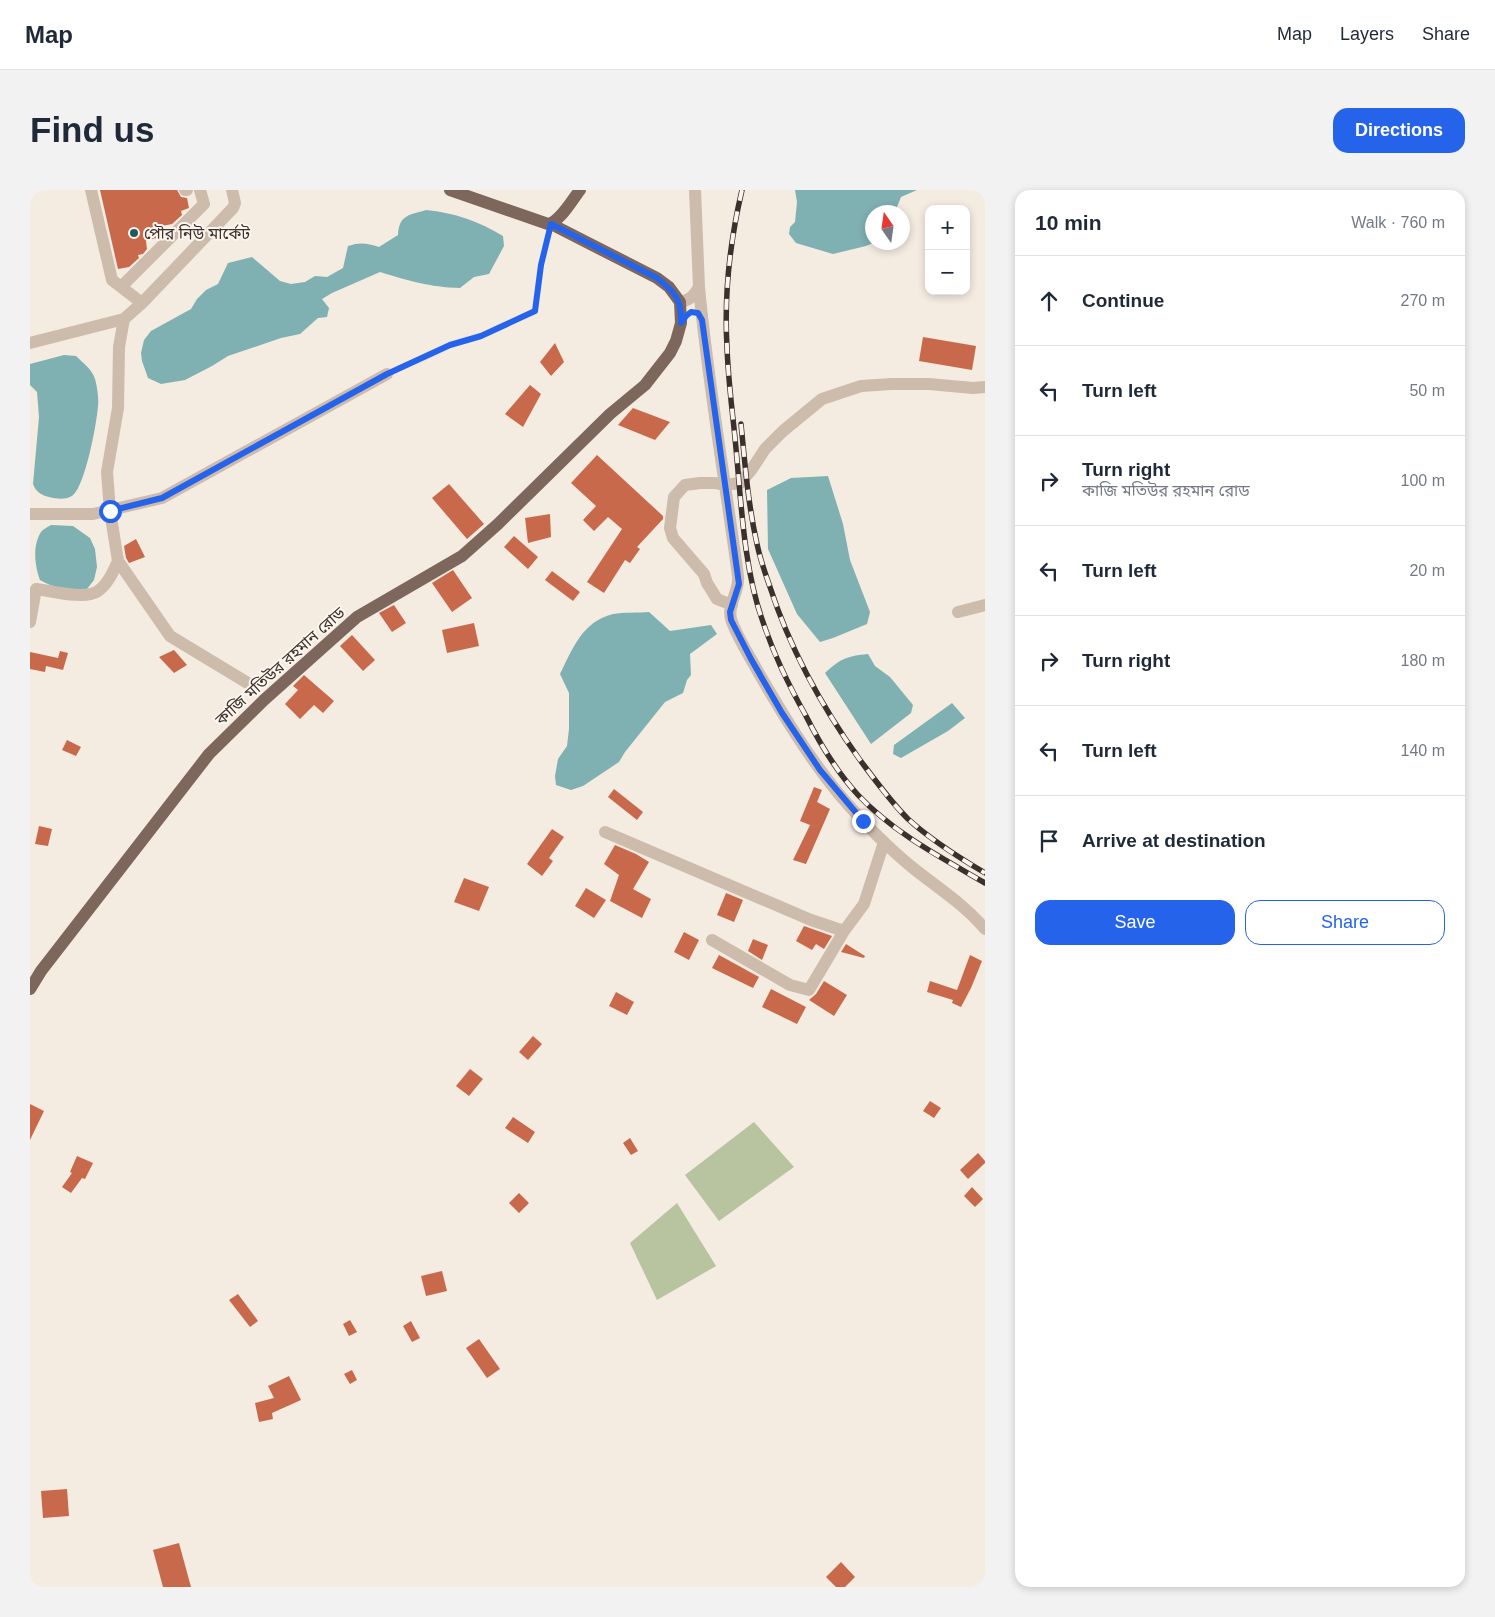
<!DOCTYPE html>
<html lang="en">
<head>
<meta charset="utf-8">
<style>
  :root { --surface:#fff; --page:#f2f2f3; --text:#1f2937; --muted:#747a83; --line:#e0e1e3; --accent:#2563eb }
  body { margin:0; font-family:Helvetica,"Noto Sans Bengali",sans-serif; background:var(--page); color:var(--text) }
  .controls { position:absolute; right:15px; top:15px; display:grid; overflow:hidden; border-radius:10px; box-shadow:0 2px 8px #0003 }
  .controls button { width:45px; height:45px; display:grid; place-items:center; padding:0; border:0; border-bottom:1px solid var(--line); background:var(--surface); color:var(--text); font:25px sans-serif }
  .compass { position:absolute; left:835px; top:15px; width:45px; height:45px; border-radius:50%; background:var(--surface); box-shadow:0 2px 8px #0003; rotate:347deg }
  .stop { position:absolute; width:15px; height:15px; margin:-11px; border:4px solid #2563eb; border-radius:50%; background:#fff }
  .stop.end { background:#2563eb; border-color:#fff; box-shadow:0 1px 5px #0008 }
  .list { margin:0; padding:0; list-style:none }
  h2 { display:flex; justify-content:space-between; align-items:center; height:65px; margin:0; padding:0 20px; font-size:21px }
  h2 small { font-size:16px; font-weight:400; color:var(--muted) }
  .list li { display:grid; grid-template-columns:32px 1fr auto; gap:15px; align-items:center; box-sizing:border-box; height:90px; padding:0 20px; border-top:1px solid var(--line) }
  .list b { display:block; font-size:19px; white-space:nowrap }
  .list p { margin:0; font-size:16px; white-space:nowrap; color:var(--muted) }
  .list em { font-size:16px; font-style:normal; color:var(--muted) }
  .actions { display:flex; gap:10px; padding:15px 20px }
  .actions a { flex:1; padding:11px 0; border:1px solid var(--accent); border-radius:15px; text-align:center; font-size:18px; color:var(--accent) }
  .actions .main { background:var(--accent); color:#fff }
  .icon { flex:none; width:28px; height:28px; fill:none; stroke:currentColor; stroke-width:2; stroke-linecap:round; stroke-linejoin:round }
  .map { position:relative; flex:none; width:955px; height:1397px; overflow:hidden; border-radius:15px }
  header { display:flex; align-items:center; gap:30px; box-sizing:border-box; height:70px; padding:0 25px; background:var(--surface); border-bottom:1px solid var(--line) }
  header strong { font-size:24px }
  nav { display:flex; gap:28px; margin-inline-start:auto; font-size:18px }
  .intro { display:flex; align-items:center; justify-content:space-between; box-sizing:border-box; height:120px; padding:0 30px }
  h1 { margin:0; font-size:35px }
  .button { padding:12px 22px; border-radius:15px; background:var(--accent); color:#fff; font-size:18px; font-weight:700 }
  main { display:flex; gap:30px; padding:0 30px }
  aside { flex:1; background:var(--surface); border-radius:15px; box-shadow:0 2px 8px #0003 }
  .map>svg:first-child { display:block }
  .green { fill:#b8c4a0 }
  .water { fill:#7fb0b2 }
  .building { fill:#c8694b }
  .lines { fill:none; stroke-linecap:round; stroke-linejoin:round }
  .path { stroke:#b9a596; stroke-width:2; stroke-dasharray:2.5 2.5; stroke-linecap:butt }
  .minor { stroke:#cdbbac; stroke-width:12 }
  .major { stroke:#7d675c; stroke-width:12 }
  .rail-casing { stroke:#3b302b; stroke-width:5.5 }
  .rail { stroke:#fbf5ee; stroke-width:4; stroke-dasharray:11; stroke-linecap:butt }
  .route { stroke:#2563eb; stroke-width:6 }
  .poi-dot { fill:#1f5a5e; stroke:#fbf5ee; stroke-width:2 }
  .labels { text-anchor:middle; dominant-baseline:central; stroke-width:4; stroke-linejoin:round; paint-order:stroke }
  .poi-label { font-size:16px; fill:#3b302b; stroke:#fbf5ee; text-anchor:start }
  .street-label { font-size:16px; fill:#3b302b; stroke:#fbf5ee }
</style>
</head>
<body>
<header>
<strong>Map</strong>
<nav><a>Map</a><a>Layers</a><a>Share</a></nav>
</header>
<div class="intro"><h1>Find us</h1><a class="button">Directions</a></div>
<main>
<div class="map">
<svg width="955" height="1397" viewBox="0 0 955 1397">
  <rect width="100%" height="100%" fill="#f4ebe1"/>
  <path class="green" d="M724,932L764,977L689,1031L655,985Z
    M647,1013L686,1076L627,1110L600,1053Z"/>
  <path class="water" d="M765,0H887L871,7L865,22H842L843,53L836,56L803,64L766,53L759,44L760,37L765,32L767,12Z
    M396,20C425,23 448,31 473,46L474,56L459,84L444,87L430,98C399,97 380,91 350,82L302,103L292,109L299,118L297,127L288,128L270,144L251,148L198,166L182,176L155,190L131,194L118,188L112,171L111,163L114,150L121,141L161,119L167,109L176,100L188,94L198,73L222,67L250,91L261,94L275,92L285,86L297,87L313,78L318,56C330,52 337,53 349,57L368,45C369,25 379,25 396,20Z
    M34,165L46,166C53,173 62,179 65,189C67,196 69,208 68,216C67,232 55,298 42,306C35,310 27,309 19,307C11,305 6,302 3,294L9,227L7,202L0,195V174Z
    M798,286L813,334L820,370L840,422L837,434L803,448L790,452L767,424L738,359L737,300L761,288Z
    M21,335L43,336L60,348L65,359L67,377L64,390L57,399C41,402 24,398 10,390C5,377 2,356 11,342C13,339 18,337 21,335Z
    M619,422L640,441L681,435L687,444L660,464L661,485L657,490L653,503L635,512L595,562L589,572L553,596L541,600L526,595L525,586L528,569L537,556L539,539V503L530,484C543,458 552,432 583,424C594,422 608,423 619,422Z
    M838,464L845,476L860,487L883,515L881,523L841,554L795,483C810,469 817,466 838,464Z
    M922,513L935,528L918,541L871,568L863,564L864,555Z"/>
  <path class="building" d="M70,0H147L151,7L157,8L159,18L151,21L152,25L142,34L127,37L129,47L116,51L117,59L113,64L108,65L109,68L99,77L88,79Z
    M893,147L946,156L942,180L889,171Z
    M525,153L534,172L521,186L510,172Z
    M500,195L511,204L493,237L475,224Z
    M603,218L640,232L625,250L588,235Z
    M567,265L633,326V329L607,357L610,359L600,373L595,370L574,403L557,392L592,339L578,327L564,341L553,330L566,316L541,293Z
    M419,294L454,334L437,349L402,308Z
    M520,324L521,347L498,353L495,328Z
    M484,346L508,367L498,379L474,357Z
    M106,349L115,367L99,373L96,368L94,356Z
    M423,380L442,408L422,422L402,393Z
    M522,381L550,402L543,411L515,390Z
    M364,415L376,433L362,442L349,423Z
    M444,433L449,456L417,463L412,440Z
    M322,445L345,470L333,481L310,456Z
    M144,460L157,475L144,483L129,467Z
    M30,461L38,463L33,480L16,476L15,482L0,479V462L28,468Z
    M274,485L304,511L293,523L284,515L270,529L255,514L268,500L263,496Z
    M37,550L51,557L46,566L32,560Z
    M784,597L792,600L787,612L800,619L776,674L763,670L780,635L770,631Z
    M584,599L613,622L607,630L578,607Z
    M9,636L22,639L18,656L5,654Z
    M522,639L534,647L519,668L523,671L512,686L497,674Z
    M585,655L606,664L619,672L603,699L621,709L612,728L580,711L589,685L574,674Z
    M434,688L459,697L449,721L424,712Z
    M556,698L576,710L564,728L545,716Z
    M696,703L713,710L704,732L687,725Z
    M774,736L802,746L794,759L786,754L782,760L766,751Z
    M654,742L669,750L659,770L644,762Z
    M723,749L738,755L732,770L718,761Z
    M816,754L835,766L834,768L811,762Z
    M689,765L729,787L723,798L682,778Z
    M940,765L952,771L941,798L931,817L922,813L923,810L897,802L900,791L927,800Z
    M794,791L817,805L804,826L779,810L786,804Z
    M741,799L776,817L767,834L732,817Z
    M586,802L604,812L597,825L579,816Z
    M503,846L512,854L498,870L489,862Z
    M440,879L453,889L439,906L426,896Z
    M900,911L911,918L904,928L893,921Z
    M0,914L14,921L0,950Z
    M483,927L505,942L498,953L475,938Z
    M600,948L608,961L601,965L593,953Z
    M948,963L955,971V973L938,989L930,980Z
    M47,966L63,973L55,989L52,988L41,1003L32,997L42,983L40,982Z
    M942,997L953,1009L945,1017L934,1006Z
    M489,1003L499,1013L489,1023L479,1013Z
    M412,1081L417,1101L396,1106L391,1086Z
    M208,1104L228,1131L220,1137L199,1110Z
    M320,1130L327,1142L319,1146L313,1134Z
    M381,1131L390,1148L382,1152L373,1136Z
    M449,1149L470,1179L457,1188L436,1158Z
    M322,1180L327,1190L320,1194L314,1184Z
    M259,1186L271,1210L242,1223L243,1229L229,1232L225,1213L244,1208L238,1196Z
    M37,1299L39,1326L13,1328L11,1301Z
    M149,1353L161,1397H133L123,1360Z
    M811,1372L825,1387L815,1397H806L796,1387Z"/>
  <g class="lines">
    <path class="path" d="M368,179L420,155L451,146L505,121L511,75L518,46"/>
    <path class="minor" d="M61,0L82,90L112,113
      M155,0H157
      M91,97L174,14L170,0
      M669,97C678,194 695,289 708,386C710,401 697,414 701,429C705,443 720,467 727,480C752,523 777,565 808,603C831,630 856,656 883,678C908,698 935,715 955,739
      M650,112C660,110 664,106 669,97L665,0
      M94,129L89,157L88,218L77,282L80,321L88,371L140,446L221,495
      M0,153L94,129L112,113L203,18L205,13L202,0
      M0,324H63L132,308L357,184
      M702,415L687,409L677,393L674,384L643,348L640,338L644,307L655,295L670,293H685L694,295L710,293L722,279L735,259L753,241L792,209L831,196L861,194H899L943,198L955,197
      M928,422L955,415
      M0,432L6,399C22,401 55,410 68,401C78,394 83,382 88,371
      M575,642L781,730L814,741L834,714L854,652
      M682,750L760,795L779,800L814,741"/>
    <path class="major" d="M420,0L518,34C530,32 542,10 550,0
      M0,799L11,781L179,564L234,510L327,427L432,366L468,334L580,224L615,195L640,163L646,151L651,133L650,112L639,97L627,88L521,34"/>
    <g class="rail-casing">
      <path id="rail" d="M712,0C700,51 694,105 697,157C698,188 702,218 705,248C711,307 713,377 733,432C744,465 759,496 776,526C790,554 807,582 828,605C864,643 910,667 955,693
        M711,234C715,274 718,314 727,354C730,368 735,383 740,397C760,459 792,517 830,570C845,590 860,611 878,629C901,650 928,667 955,683"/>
    </g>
    <use href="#rail" class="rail"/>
  </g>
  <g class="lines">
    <path class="route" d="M80,321L132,308L357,184L420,155L451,146L505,121L511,75L521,34L627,88C645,102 652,110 651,133L656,126L661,122L668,123L672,130L709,394L700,422L701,430L721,469L752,523L790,580L833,631"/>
  </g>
  <circle class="poi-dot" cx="104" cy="43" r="5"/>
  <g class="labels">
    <g class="poi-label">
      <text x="114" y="43">পৌর নিউ মার্কেট</text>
    </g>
    <g class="street-label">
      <text transform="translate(250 476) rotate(-42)">কাজি মতিউর রহমান রোড</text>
    </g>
  </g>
</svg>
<div class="controls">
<button>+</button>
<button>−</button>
</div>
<svg class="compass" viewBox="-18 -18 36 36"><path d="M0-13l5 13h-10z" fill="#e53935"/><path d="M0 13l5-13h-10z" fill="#747a83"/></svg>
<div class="stop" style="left:80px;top:321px"></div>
<div class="stop end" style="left:833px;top:631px"></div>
</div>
<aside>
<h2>10 min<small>Walk · 760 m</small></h2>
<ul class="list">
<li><svg class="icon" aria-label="ahead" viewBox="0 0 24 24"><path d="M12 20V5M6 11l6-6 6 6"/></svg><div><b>Continue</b></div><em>270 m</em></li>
<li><svg class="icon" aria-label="left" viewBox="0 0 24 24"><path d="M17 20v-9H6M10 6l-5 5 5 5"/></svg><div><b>Turn left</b></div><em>50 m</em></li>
<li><svg class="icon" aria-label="right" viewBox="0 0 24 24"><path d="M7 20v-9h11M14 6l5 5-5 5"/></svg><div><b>Turn right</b><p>কাজি মতিউর রহমান রোড</p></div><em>100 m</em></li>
<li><svg class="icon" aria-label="left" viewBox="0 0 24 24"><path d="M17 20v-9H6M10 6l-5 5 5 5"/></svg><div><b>Turn left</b></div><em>20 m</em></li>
<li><svg class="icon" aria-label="right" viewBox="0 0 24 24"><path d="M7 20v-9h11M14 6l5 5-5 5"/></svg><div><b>Turn right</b></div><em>180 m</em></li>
<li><svg class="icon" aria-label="left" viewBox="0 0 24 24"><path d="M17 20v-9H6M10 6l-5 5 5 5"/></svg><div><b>Turn left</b></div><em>140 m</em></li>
<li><svg class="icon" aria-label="arrive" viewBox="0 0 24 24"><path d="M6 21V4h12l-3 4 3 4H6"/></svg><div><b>Arrive at destination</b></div></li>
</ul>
<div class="actions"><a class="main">Save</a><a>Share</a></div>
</aside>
</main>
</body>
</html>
